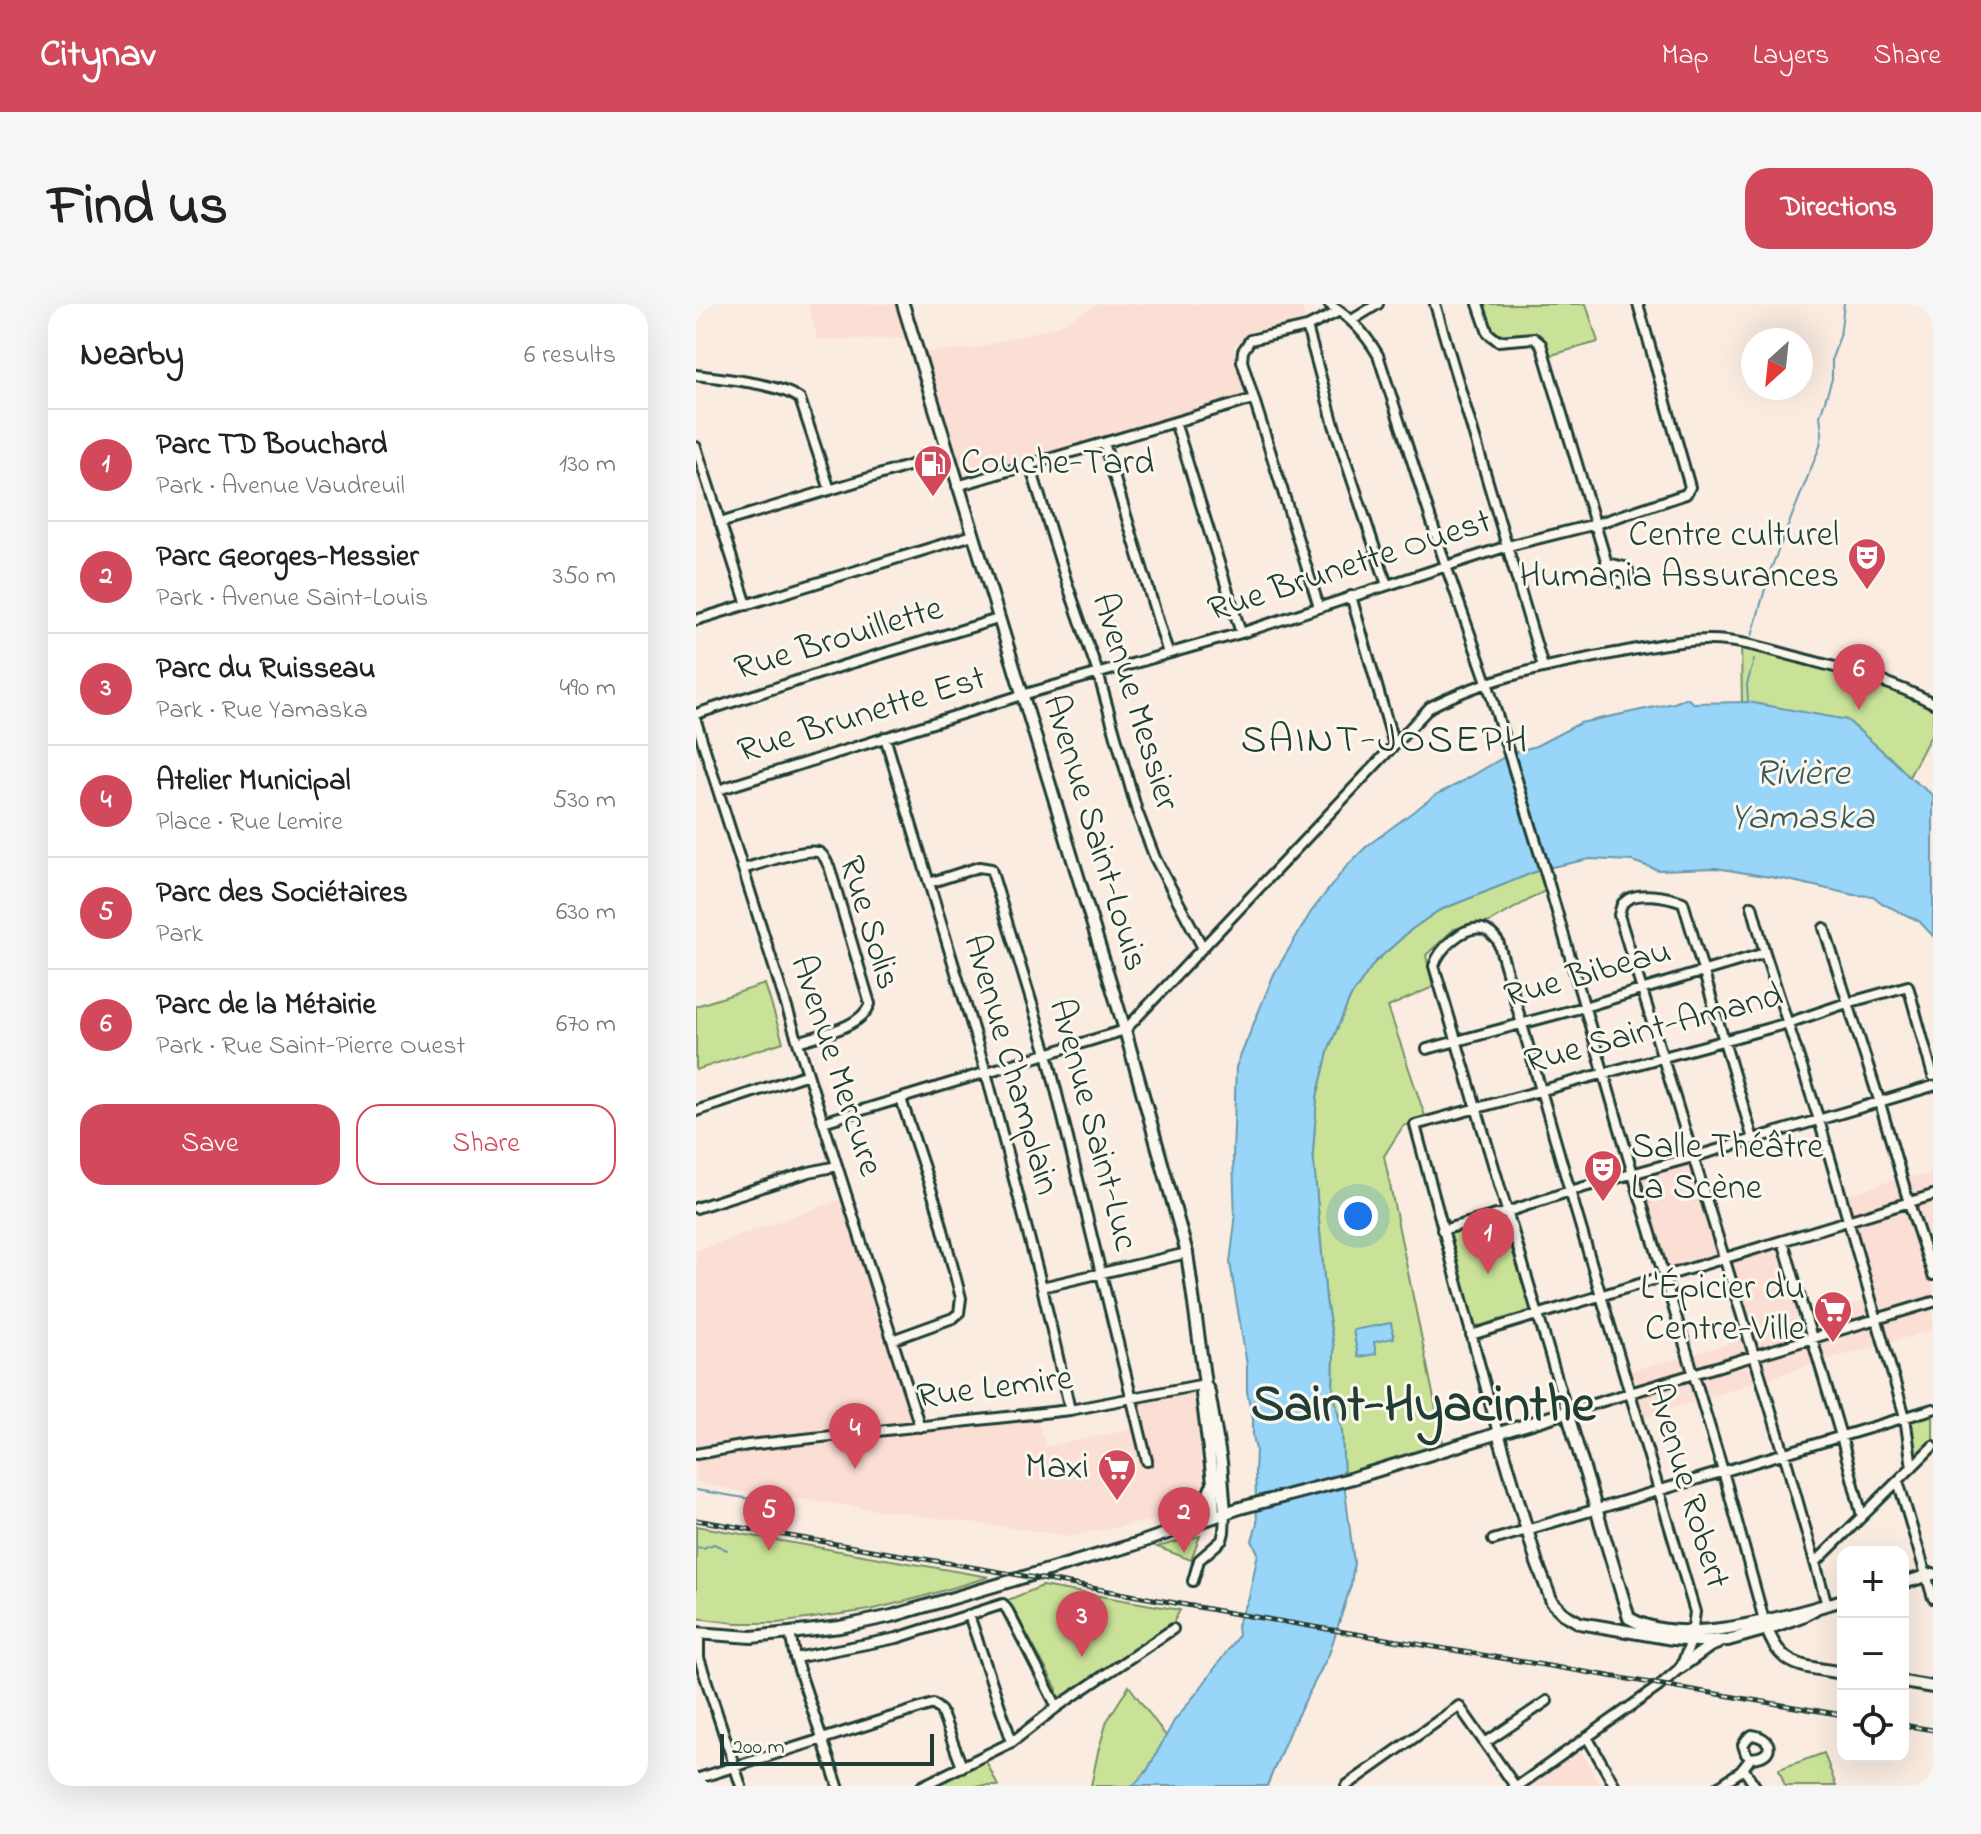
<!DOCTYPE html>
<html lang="en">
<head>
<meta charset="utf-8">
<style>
  :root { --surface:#fff; --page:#f6f6f6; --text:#222; --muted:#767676; --line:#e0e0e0; --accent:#d1495b }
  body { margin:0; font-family:"Indie Flower",sans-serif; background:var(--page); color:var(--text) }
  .controls { position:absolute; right:24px; bottom:24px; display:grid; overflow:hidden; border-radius:16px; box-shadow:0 8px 32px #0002 }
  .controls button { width:72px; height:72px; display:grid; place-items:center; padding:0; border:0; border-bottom:2px solid var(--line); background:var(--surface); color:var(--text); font:40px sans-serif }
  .compass { position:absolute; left:1045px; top:24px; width:72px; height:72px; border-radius:50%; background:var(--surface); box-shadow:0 8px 32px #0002; rotate:207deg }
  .scale { position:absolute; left:24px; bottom:20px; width:214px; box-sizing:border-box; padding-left:8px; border:4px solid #1f3d34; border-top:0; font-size:22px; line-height:28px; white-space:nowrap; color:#1f3d34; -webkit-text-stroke:6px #fbf7ec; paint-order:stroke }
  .you { position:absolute; left:662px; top:912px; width:28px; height:28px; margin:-20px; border:6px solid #fff; border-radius:50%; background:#1a73e8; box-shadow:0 0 0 12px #1a73e833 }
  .badge { display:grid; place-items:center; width:52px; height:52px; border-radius:50%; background:var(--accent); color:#fff; font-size:26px; font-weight:700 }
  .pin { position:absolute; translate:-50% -66px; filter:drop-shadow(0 2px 4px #0008) }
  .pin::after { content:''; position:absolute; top:42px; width:28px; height:24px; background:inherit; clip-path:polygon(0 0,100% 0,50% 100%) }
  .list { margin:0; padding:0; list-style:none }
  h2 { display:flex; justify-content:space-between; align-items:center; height:104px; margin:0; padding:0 32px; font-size:34px }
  h2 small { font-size:26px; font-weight:400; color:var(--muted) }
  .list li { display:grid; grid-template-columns:52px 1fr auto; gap:24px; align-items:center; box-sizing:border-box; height:112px; padding:0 32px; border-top:2px solid var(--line) }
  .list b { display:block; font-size:30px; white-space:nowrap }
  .list p { margin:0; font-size:26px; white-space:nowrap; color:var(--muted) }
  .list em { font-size:26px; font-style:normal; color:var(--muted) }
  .actions { display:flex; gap:16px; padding:24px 32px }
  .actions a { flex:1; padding:18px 0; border:2px solid var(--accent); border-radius:24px; text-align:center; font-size:28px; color:var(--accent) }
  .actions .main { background:var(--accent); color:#fff }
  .icon { flex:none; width:44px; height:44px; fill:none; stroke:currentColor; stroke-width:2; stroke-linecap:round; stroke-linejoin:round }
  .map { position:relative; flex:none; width:1237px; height:1482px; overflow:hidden; border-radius:24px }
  header { display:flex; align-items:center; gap:48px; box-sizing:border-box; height:112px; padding:0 40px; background:var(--accent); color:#fff }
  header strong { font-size:38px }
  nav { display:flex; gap:44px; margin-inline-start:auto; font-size:28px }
  .intro { display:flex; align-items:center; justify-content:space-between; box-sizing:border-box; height:192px; padding:0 48px }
  h1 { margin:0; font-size:56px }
  .button { padding:20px 36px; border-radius:24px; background:var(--accent); color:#fff; font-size:28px; font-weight:700 }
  main { display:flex; gap:48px; padding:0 48px }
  aside { flex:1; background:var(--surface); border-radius:24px; box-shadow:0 8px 32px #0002 }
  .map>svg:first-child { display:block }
  .built { fill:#fbded4 }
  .green { fill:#cae298; stroke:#749066; stroke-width:2 }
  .water { fill:#98d5f9; stroke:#6898aa; stroke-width:2 }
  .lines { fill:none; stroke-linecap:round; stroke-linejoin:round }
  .stream { stroke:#6898aa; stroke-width:2 }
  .minor-casing { stroke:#1f3d34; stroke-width:14 }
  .major-casing { stroke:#1f3d34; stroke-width:16 }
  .minor { stroke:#fbf7ec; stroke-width:8 }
  .major { stroke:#fbf7ec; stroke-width:10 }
  .rail-casing { stroke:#1f3d34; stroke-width:5 }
  .rail { stroke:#fbf7ec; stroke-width:2; stroke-dasharray:6; stroke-linecap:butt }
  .labels { text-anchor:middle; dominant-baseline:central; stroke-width:6; stroke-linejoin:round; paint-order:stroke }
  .poi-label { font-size:36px; fill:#1f3d34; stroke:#fbf7ec; text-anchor:end }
  .street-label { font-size:36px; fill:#1f3d34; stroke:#fbf7ec }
  .water-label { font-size:38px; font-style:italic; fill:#375b5b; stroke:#fbf7ec }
  .quarter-label { font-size:40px; letter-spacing:2px; fill:#1f3d34; stroke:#fbf7ec }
  .town-label { font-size:52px; font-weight:bold; fill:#1f3d34; stroke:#fbf7ec }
</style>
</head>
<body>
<header>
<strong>Citynav</strong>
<nav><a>Map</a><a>Layers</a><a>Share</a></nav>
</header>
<div class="intro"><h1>Find us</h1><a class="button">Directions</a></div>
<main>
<aside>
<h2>Nearby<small>6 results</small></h2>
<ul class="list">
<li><span class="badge">1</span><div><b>Parc TD Bouchard</b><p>Park · Avenue Vaudreuil</p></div><em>130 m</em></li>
<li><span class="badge">2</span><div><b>Parc Georges-Messier</b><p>Park · Avenue Saint-Louis</p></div><em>350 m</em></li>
<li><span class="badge">3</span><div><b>Parc du Ruisseau</b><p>Park · Rue Yamaska</p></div><em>490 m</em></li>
<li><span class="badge">4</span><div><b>Atelier Municipal</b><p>Place · Rue Lemire</p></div><em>530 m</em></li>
<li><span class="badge">5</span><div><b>Parc des Sociétaires</b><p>Park</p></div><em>630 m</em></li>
<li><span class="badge">6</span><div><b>Parc de la Métairie</b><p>Park · Rue Saint-Pierre Ouest</p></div><em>670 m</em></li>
</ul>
<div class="actions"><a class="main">Save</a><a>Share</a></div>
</aside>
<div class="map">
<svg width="1237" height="1482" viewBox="0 0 1237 1482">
  <rect width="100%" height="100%" fill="#fbece1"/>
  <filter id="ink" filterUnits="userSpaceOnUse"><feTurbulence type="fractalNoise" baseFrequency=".0125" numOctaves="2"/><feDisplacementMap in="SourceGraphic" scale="16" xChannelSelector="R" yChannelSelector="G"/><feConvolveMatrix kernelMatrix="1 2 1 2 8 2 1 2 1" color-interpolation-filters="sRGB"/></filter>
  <g filter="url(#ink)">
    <path class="built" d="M112,0H205L216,34L122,36Z
      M403,0H605L611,23L537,40L552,92L261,182L222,49L276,45L362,22Z
      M997,853L1028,954L1087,937L1110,1013L1175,995L1145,893L1200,875L1237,869V1026L1123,1058L941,1116L929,1068L992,1052L1052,1033L1028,955L968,973L937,870Z
      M149,894L222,1120L339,1109L350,1143L442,1124L435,1095L503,1081L513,1145L512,1182L485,1211L376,1232L42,1187L0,1178V947Z
      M883,1444L905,1482H829Z"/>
    <path class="green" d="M781,0H890L902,38L848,53L840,29L794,38Z
      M1045,340L1145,365L1237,399V427L1213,473L1199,458L1151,416L1046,399Z
      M846,565L852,585L794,618L758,625L730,651L737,683L692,703L730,815L707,822L688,852L749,1148L648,1178L646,1127L637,1087L638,1044L630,996L617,848L621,793L633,744L654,694L678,659L716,625L742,607Z
      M69,680L87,738L0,766V702Z
      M809,907L841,1013L776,1033L743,926Z
      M1237,1109V1138L1219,1156L1213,1116Z
      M0,1222L293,1273L222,1294L174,1306L82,1319H40L0,1314Z
      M504,1232L495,1256L461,1243Z
      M346,1282L484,1306L476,1321L361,1399V1385L312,1296Z
      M433,1382L470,1432L451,1467L437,1482H395L402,1448L411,1417Z
      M1128,1449L1140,1482H1089L1083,1465Z
      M290,1457L302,1482H236Z"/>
    <path class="water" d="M991,394L997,399L1052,398L1151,416L1199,458L1213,473L1237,491V632L1223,617L1187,600L1177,592L1158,591L1092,576L1020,564L962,566L936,557L894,555L846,565L742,607L716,625L678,659L654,694L633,744L621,793L617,848L630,996L638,1044L637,1087L646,1127L648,1178L658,1259L655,1281L633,1350L594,1426L571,1482H437L451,1467L478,1417L503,1386L542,1332L541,1321L553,1294L562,1249L556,1237L561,1219L559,1168L560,1146L557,1132V1115L551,1088V1061L534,959L539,918L537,852L540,763L578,670L615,608L650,563L671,542L741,490L762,480L815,449L840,442L884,419L978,399Z
      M695,1019L698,1034L678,1038L680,1050L662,1053L657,1026Z"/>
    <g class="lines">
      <path class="stream" d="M1056,332L1074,267L1124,142L1126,129L1124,112L1136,75V54L1144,32L1148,0
        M1052,398L1051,380L1058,356
        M0,1186L61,1196
        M0,1243L7,1244L18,1240L31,1246"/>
      <g class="minor-casing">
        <path id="minor" d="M633,0C655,14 669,29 682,51L750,262L791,378L852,577L937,870L1027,1167L1068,1316
          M739,0L847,363
          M782,0L792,29L802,37L838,34L845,40L915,273L923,278L932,274V266L929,263L910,259
          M656,16L682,0
          M611,23L638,121L691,281
          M0,71C28,75 82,79 104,95L134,186
          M479,118L545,329
          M408,139L472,349
          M0,143L51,301
          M334,161L371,279L402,369L441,507L459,554L507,644
          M261,182L557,95
          M24,219L252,150
          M655,292L698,441
          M623,303L546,57L547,47L554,36L611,23L644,7
          M0,316L277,231
          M0,410L149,361L302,315
          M0,417L224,1123
          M189,433L290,768L346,983L374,1106
          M22,486L326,391L545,329L812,242L900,220L990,190L994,183L942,0
          M47,565C62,561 112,542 124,549C129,552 131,559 134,565L174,700C165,724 125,730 102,738
          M233,579L283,563L295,565L351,749L451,1157
          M1056,602L1069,649L1123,816L1209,1113L1216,1163
          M1128,624L1184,799L1213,899L1237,971
          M731,745L888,703L1069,649
          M0,807L112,770
          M127,818L429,726L734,403C792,373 856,361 920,349C946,344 983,336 1010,336C1042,335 1074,346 1105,354C1150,366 1195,377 1237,399
          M1057,835L987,598C973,593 939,585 927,599C925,602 924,607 923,611L1088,1149L1131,1301
          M0,904L113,868L141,862
          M746,926L811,908L874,887L997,853L1237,782
          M1087,937L1145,1132L1166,1212
          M346,983L491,949
          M775,1031L1237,891
          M196,1036L257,1014L263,1009L265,994L241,903L205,795
          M802,1129L719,821L1092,719L1151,699L1212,682L1237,772
          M0,1150L52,1141L374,1106L509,1080
          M1202,1177L1237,1294
          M797,1236L1237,1105
          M1120,1258L1237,1142
          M497,1277L503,1256L526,1236L528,1228L529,1209
          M273,1311L316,1438
          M94,1329L99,1354L142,1482
          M3,1330V1354L45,1482
          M99,1354L201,1334L307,1300L312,1307L361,1403
          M891,1433L919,1482
          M789,1439L851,1397
          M1047,1464L1059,1482
          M0,1475L237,1400L245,1407L266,1463
          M226,1482L316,1438L361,1403L477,1325
          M650,1482L763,1402L819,1482
          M822,1482L962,1383L985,1363L995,1337L999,1308L874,887L802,637C798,632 794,627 787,625C767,621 743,645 738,662L871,1108L877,1106L991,1072L997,1070L1237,998
          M1023,1482L1045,1467L1055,1454C1079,1453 1078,1434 1056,1431L1051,1435L1047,1441L1050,1450L1055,1454"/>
      </g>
      <g class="major-casing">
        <path id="major" d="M207,0L429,726L491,949L509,1080L513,1088L525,1158L529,1209
          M509,1080L506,1090L517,1178L518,1213
          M802,1129L841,1259L856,1298L868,1310L884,1319L977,1335L1001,1337L1032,1336L1071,1325L1106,1312L1119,1305
          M485,1219C502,1211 509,1201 515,1184
          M1207,1279L1237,1270
          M933,1314C987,1346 1090,1312 1147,1296
          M1070,1322C1084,1365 1108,1362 1147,1369
          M0,1329L56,1333L94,1329L144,1323L196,1312L440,1240L544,1204L657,1174L871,1108L933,1314
          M985,1363L1014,1342L1022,1339
          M1207,1378L1237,1383"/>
      </g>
      <use href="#minor" class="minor"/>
      <use href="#major" class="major"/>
      <g class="rail-casing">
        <path id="rail" d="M0,1216L357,1277L535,1309L1147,1411
          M1207,1421L1237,1426"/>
      </g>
      <use href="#rail" class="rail"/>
    </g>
  </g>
  <defs>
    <g id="fuel-pin" transform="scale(2)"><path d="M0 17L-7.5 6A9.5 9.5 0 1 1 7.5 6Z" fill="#d1495b" stroke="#fbf7ec"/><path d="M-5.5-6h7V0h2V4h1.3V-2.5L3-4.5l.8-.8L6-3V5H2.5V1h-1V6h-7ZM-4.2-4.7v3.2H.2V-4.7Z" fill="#fff"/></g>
    <g id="theatre-pin" transform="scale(2)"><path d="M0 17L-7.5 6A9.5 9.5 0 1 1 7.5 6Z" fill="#d1495b" stroke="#fbf7ec"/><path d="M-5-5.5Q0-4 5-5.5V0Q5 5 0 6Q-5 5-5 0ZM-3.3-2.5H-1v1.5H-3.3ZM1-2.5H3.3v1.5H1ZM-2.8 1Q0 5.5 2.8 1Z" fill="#fff"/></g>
    <g id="supermarket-pin" transform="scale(2)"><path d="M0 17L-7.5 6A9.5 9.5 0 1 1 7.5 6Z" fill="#d1495b" stroke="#fbf7ec"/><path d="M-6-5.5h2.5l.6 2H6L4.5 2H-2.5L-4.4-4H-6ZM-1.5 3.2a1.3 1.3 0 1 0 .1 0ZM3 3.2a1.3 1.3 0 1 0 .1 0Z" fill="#fff"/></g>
  </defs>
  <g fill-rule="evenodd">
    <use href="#fuel-pin" x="237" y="160"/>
    <use href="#theatre-pin" x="1171" y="253"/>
    <use href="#theatre-pin" x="907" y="865"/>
    <use href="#supermarket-pin" x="1137" y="1006"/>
    <use href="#supermarket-pin" x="421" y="1164"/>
  </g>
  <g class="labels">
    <g class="poi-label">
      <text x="265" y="160" text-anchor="start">Couche-Tard</text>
      <text x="1143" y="232">Centre culturel<tspan x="1143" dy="41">Humania Assurances</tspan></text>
      <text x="935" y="844" text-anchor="start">Salle Théâtre<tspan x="935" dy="41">La Scène</tspan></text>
      <text x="1109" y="985">L'Épicier du<tspan x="1109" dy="41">Centre-Ville</tspan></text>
      <text x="393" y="1164">Maxi</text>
    </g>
    <g class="street-label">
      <text transform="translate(654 263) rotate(-18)">Rue Brunette Ouest</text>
      <text transform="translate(143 336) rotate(-17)">Rue Brouillette</text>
      <text transform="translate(438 398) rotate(73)">Avenue Messier</text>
      <text transform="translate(166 412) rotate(-17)">Rue Brunette Est</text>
      <text transform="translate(398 529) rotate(73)">Avenue Saint-Louis</text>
      <text transform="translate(172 619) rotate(73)">Rue Solis</text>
      <text transform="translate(892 671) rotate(-16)">Rue Bibeau</text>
      <text transform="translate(958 726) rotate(-15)">Rue Saint-Amand</text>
      <text transform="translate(314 761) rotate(74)">Avenue Champlain</text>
      <text transform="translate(139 762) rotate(72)">Avenue Mercure</text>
      <text transform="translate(396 821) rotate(75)">Avenue Saint-Luc</text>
      <text transform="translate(299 1085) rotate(-7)">Rue Lemire</text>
      <text transform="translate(990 1182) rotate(73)">Avenue Robert</text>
    </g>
    <g class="water-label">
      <text x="1106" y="471">Rivière<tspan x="1106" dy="44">Yamaska</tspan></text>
    </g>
    <g class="quarter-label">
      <text x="689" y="437">SAINT-JOSEPH</text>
    </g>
    <g class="town-label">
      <text x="727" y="1103">Saint-Hyacinthe</text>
    </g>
  </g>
</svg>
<div class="controls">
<button>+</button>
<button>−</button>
<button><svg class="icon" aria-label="locate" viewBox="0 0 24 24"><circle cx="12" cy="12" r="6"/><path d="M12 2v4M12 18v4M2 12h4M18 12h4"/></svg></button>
</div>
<svg class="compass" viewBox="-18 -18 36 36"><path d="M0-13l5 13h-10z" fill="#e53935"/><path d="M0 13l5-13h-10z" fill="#767676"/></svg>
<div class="scale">200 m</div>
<div class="you"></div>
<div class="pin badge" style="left:792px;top:970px">1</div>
<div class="pin badge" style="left:488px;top:1249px">2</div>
<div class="pin badge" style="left:386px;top:1353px">3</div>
<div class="pin badge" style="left:159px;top:1165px">4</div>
<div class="pin badge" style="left:73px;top:1247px">5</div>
<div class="pin badge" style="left:1163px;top:406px">6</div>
</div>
</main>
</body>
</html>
